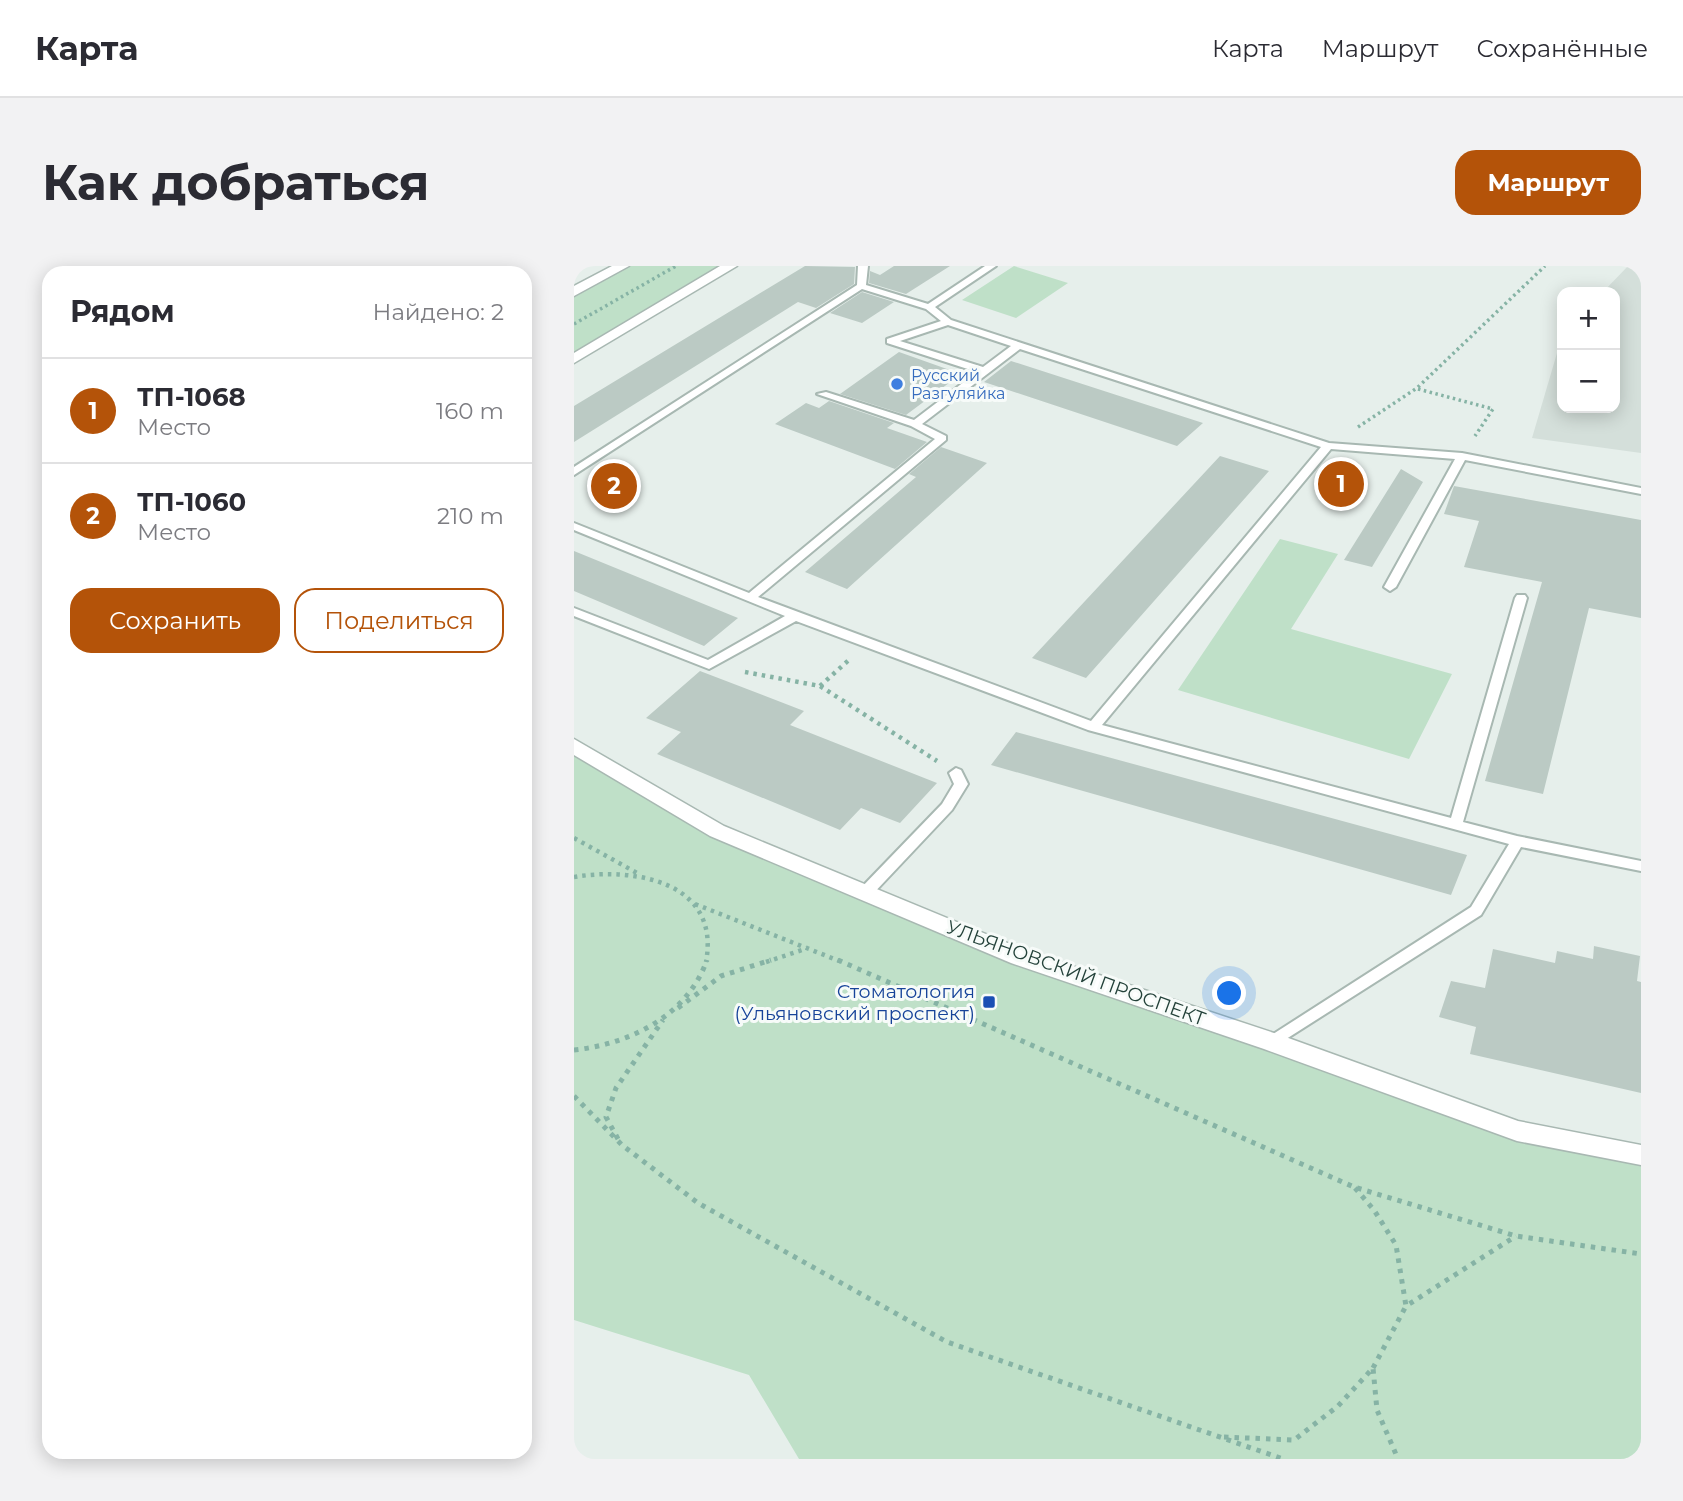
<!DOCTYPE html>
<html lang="ru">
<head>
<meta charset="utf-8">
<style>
  :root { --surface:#fff; --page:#f2f2f3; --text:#2b2b33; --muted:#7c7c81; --line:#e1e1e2; --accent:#b45309 }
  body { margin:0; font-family:Montserrat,sans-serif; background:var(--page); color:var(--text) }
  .controls { position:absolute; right:21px; top:21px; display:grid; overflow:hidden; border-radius:14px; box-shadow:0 4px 18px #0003 }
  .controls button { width:63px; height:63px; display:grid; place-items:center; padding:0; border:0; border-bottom:2px solid var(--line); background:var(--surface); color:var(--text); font:35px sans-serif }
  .you { position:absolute; left:656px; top:728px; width:24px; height:24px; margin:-18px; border:5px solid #fff; border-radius:50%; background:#1a73e8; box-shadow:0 0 0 10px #1a73e833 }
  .badge { display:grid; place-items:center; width:46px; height:46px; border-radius:50%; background:var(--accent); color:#fff; font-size:23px; font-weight:700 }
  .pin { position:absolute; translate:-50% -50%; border:4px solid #fff; box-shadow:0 2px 7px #0006 }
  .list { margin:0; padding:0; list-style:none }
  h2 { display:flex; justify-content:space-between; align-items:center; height:91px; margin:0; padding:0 28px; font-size:30px }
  h2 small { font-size:23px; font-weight:400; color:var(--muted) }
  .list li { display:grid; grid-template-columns:46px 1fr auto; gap:21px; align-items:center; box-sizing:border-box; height:105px; padding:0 28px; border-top:2px solid var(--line) }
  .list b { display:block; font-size:26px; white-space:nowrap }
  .list p { margin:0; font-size:23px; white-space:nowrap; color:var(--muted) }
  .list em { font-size:23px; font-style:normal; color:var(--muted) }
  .actions { display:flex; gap:14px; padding:21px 28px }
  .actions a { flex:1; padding:16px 0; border:2px solid var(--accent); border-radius:21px; text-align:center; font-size:24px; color:var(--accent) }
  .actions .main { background:var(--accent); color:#fff }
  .map { position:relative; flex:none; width:1067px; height:1193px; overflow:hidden; border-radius:21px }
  header { display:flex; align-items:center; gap:42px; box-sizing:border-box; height:98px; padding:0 35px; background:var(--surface); border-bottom:2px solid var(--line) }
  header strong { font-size:33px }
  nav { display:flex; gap:38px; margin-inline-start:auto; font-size:24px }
  .intro { display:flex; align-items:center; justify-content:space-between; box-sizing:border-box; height:168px; padding:0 42px }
  h1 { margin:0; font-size:49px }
  .button { padding:18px 32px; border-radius:21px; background:var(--accent); color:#fff; font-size:24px; font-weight:700 }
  main { display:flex; gap:42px; padding:0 42px }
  aside { flex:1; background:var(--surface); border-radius:21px; box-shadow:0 4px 18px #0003 }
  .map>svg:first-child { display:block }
  .built { fill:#d4dfda }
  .green { fill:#bfe0c8 }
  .building { fill:#bbcac4 }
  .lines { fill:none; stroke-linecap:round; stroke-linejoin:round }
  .service-casing { stroke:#a8b8b2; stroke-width:4 }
  .minor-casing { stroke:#a8b8b2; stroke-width:3 }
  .path-far2 { stroke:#86b3a5; stroke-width:3.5; stroke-dasharray:2.5 3.5; stroke-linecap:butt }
  .path-far1 { stroke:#86b3a5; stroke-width:4.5; stroke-dasharray:3.5 5; stroke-linecap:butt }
  .path { stroke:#86b3a5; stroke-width:5; stroke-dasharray:4.5 6; stroke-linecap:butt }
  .service { fill:#fff; fill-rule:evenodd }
  .minor { fill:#fff; fill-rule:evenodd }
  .shop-dot { fill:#3f7fe0; stroke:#f7fbf9; stroke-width:2.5 }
  .transit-dot { fill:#1a4fb4; stroke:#f7fbf9; stroke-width:2.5 }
  .labels { text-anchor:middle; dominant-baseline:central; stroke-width:6; stroke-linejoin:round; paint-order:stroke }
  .far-shop-label { font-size:16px; fill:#366cbe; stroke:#f7fbf9; text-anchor:start }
  .street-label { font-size:19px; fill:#24423a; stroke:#f7fbf9 }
  .transit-label { font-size:19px; fill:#164399; stroke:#f7fbf9; text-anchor:end }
</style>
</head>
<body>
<header>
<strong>Карта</strong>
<nav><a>Карта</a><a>Маршрут</a><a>Сохранённые</a></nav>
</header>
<div class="intro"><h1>Как добраться</h1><a class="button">Маршрут</a></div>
<main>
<aside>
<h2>Рядом<small>Найдено: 2</small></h2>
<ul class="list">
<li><span class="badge">1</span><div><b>ТП-1068</b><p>Место</p></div><em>160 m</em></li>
<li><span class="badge">2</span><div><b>ТП-1060</b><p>Место</p></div><em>210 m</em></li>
</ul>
<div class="actions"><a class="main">Сохранить</a><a>Поделиться</a></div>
</aside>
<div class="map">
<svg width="1067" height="1193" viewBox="0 0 1067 1193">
  <rect width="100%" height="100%" fill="#e6efeb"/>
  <path class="built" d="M1054,0H1067V187L958,172L988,70V142H1041V26H1029Z"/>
  <path class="green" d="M48,0H156L0,93V26Z
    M440,0L494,17L442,52L388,34Z
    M706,273L764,288L717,363L878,408L835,493L604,424Z
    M0,480L143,565L290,628L943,865L1067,889V1193H225L175,1109L0,1054Z"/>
  <path class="building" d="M231,0L281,1L280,18L242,42L224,36L0,176V140Z
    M320,0H376L332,28L295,17L296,5L306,9Z
    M288,26L320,36L288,57L256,47Z
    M325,86L387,108L332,149L266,128Z
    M437,95L629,157L603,180L410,116Z
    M255,135L320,157L313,162L353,176L321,203L201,158L232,137L245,142Z
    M367,181L413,197L273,323L231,306L342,211L335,208Z
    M646,190L695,205L512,412L458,392Z
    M827,203L849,216L798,301L770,294Z
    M880,220L1067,254V352L1015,342L969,528L911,515L968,316L890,301L905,255L870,248Z
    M0,285L164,352L130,380L0,325Z
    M126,405L230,445L216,459L363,517L326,557L287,542L266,564L83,488L107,466L72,452Z
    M442,466L893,589L877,629L417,499Z
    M1020,680L1066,690L1063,715L1067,716V827L896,788L902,761L865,751L877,715L911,722L919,683L981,697L983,685L1019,693Z"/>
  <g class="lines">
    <g class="service-casing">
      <path id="service" d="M284,0H294L292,19L354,38L411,0H422L361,41L377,54L755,177L888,187L1067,222V228L891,194L822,321L816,325L810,321L881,193L757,183L528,459L877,552L941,332L943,329H951L953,332L889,556L943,570L1067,595V605L947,581L907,649L698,782L693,780L690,776L693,772L897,641L935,578L514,464L222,355L135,403L0,350V342L134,394L211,350L0,264V257L175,327L361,173L337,160L243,128L252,126L340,154L403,106L313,77V73L367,55L352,43L288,23L0,209V201L283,19ZM374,59L437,80L409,101L326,75ZM446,83L747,181L517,455L184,331L372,174V170L348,158Z
        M382,502L387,504L394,518L378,544L295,632H285L283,628L285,624L368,538L380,518L375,507Z"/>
    </g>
    <g class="minor-casing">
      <path id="minor" d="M38,0H55L0,30V20Z
        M146,0H163L0,97V87Z
        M0,473L150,560L453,685L706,769L944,855L1067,879V899L943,875L690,783L437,697L136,570L0,489Z"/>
    </g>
    <path class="path-far2" d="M0,58L102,0
      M844,123L919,143L901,170
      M784,161L843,122L971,0"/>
    <path class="path-far1" d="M171,406L246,420L363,495
      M246,420L276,393
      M0,572L63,607
      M0,611C59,601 147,615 132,696
      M121,638L268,696
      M192,696L234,682"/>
    <path class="path" d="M264,694L780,921L942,970L1067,988
      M104,742L147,710L197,694
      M0,784C56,778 113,750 133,694
      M0,830L48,879L124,937L373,1076L709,1193
      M44,873L32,851L42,822L89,754
      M781,922L800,944L822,979L832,1040L942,970
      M799,1102L832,1040
      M650,1171L720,1174L764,1140L799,1102L803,1144L824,1193"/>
    <use href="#service" class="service"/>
    <use href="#minor" class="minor"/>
  </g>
  <circle class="shop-dot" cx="323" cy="118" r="7"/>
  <rect class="transit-dot" x="408" y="729" width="14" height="14" rx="3.5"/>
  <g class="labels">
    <g class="far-shop-label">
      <text x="337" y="109">Русский<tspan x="337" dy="18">Разгуляйка</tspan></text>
    </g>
    <g class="street-label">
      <text transform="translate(502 707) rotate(20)">УЛЬЯНОВСКИЙ ПРОСПЕКТ</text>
    </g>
    <g class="transit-label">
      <text x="401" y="725">Стоматология<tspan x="401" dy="22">(Ульяновский проспект)</tspan></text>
    </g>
  </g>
</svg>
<div class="controls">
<button>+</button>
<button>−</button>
</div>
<div class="you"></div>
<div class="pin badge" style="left:767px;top:218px">1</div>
<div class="pin badge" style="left:40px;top:220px">2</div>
</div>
</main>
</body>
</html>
